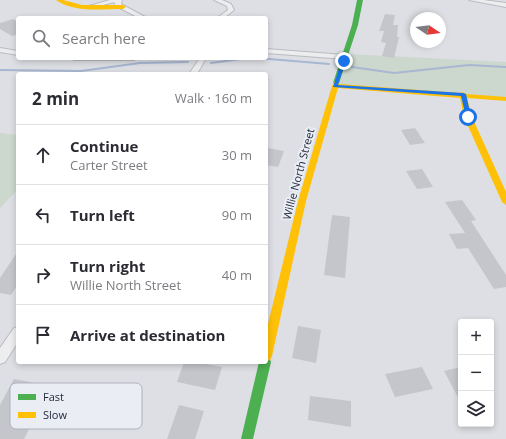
<!DOCTYPE html>
<html lang="en">
<head>
<meta charset="utf-8">
<style>
  :root { --surface:#fff; --page:#f2f2f3; --text:#2b2b33; --muted:#7c7c81; --line:#e1e1e2 }
  body { margin:0; font-family:"Open Sans",sans-serif; background:var(--page); color:var(--text) }
  .controls { position:absolute; right:12px; bottom:12px; display:grid; overflow:hidden; border-radius:4px; box-shadow:0 2px 6px #0003 }
  .controls button { width:36px; height:36px; display:grid; place-items:center; padding:0; border:0; border-bottom:1px solid var(--line); background:var(--surface); color:var(--text); font:20px sans-serif }
  .compass { position:absolute; left:410px; top:12px; width:36px; height:36px; border-radius:50%; background:var(--surface); box-shadow:0 2px 6px #0003; rotate:103deg }
  .stop { position:absolute; width:12px; height:12px; margin:-9px; border:3px solid #1a73e8; border-radius:50%; background:#fff }
  .stop.end { background:#1a73e8; border-color:#fff; box-shadow:0 1px 4px #0008 }
  .list { margin:0; padding:0; list-style:none }
  h2 { display:flex; justify-content:space-between; align-items:center; height:52px; margin:0; padding:0 16px; font-size:17px }
  h2 small { font-size:13px; font-weight:400; color:var(--muted) }
  .list li { display:grid; grid-template-columns:26px 1fr auto; gap:12px; align-items:center; box-sizing:border-box; height:60px; padding:0 16px; border-top:1px solid var(--line) }
  .list b { display:block; font-size:15px; white-space:nowrap }
  .list p { margin:0; font-size:13px; white-space:nowrap; color:var(--muted) }
  .list em { font-size:13px; font-style:normal; color:var(--muted) }
  .icon { flex:none; width:22px; height:22px; fill:none; stroke:currentColor; stroke-width:2; stroke-linecap:round; stroke-linejoin:round }
  .map { position:relative; flex:none; width:506px; height:439px; overflow:hidden }
  .search { position:absolute; background:var(--surface); box-shadow:0 2px 6px #0003; left:16px; top:16px; width:252px; height:44px; display:flex; align-items:center; gap:10px; box-sizing:border-box; padding:0 14px; border-radius:4px; color:var(--muted); font-size:15px }
  .panel { position:absolute; background:var(--surface); box-shadow:0 2px 6px #0003; left:16px; top:72px; width:252px; height:292px; border-radius:4px }
  .map>svg:first-child { display:block }
  .green { fill:#ccd7cd }
  .lines { fill:none; stroke-linecap:round; stroke-linejoin:round }
  .stream { stroke:#a8b7d2; stroke-width:2 }
  .building { fill:#c4c6cc }
  .street-casing { stroke:#babcc1; stroke-width:2 }
  .street { fill:#ededf0; fill-rule:evenodd }
  .fast { fill:#4caf50; fill-rule:evenodd }
  .slow { fill:#ffc107; fill-rule:evenodd }
  .route { fill:#1a73e8 }
  .labels { text-anchor:middle; dominant-baseline:central; stroke-width:4; stroke-linejoin:round; paint-order:stroke }
  .street-label { font-size:11px; fill:#242a3d; stroke:#eaedf4 }
  .key { fill:#eaedf4; stroke:#afb2bd; stroke-width:1 }
  .key-label { font-size:11px; fill:#242a3d }
</style>
</head>
<body>
<div class="map">
<svg width="506" height="439" viewBox="0 0 506 439">
  <rect width="100%" height="100%" fill="#dddfe4"/>
  <path class="green" d="M346,54L506,62V99L335,86Z
    M0,133L18,135V189L0,208Z"/>
  <g class="lines">
    <path class="stream" d="M257,58L329,64
      M211,63L248,58
      M352,67L394,73L469,65L506,67
      M0,70L81,71L140,63L188,62"/>
  </g>
  <path class="building" d="M385,14L395,15L393,25H398L397,37H399L394,58L382,56L386,43L381,42L384,31H379Z
    M13,19L18,22V34L12,36L0,29V23Z
    M415,128L425,143L410,145L401,130Z
    M268,148L284,151L278,167L266,165V153Z
    M422,169L433,187L417,189L406,171Z
    M462,200L476,220L471,221L506,275V287L494,289L468,248L457,249L449,234L465,233L445,202Z
    M332,215L350,217L345,278L324,275Z
    M18,251V284L11,295L0,293V278Z
    M298,326L321,330L316,363L292,358Z
    M184,362H195L222,367L215,390L177,382Z
    M422,367L433,389L395,397L385,374Z
    M461,367V403L444,371Z
    M14,379L51,386L24,439H0V405Z
    M310,396L351,401V427L308,420Z
    M179,405L204,411L195,439H167Z"/>
  <g class="lines">
    <g class="street-casing">
      <path id="street" d="M110,0H122L121,4L147,18H139L116,6L114,2L92,8L89,6Z
        M214,0H222L231,4L234,10L224,18H217L228,10L227,6Z
        M469,0H483L506,3V7Z
        M0,48L18,51V55L0,52Z
        M266,49L345,55L348,57L345,59L266,53Z
        M71,58H137L134,60H74Z
        M200,58H206L197,74H189Z
        M18,327V342L5,362L0,364V348L14,328Z"/>
    </g>
    <use href="#street" class="street"/>
    <path class="fast" d="M357,0H363L358,25L339,83L334,84L333,83L352,25Z
      M266,357L269,358L271,362L253,439H241L259,362H266Z"/>
    <path class="slow" d="M56,0H63L82,5H123L126,7L123,9C102,9 74,13 56,0Z
      M336,81L338,82L339,84L460,93L463,92L466,94L506,97V101L467,98L472,117L506,192V205L502,202L464,117L460,98L338,88L306,201L272,356L270,360L266,361V332L298,201L332,86L334,82Z"/>
  </g>
  <path class="route" d="M342,60L346,61L338,85L463,93L466,94L471,117L468,119L466,117L461,96L333,87Z"/>
  <g class="labels">
    <g class="street-label">
      <text transform="translate(298 174) rotate(-75)">Willie North Street</text>
    </g>
  </g>
  <rect x="10" y="383" width="132" height="46" rx="6" class="key"/>
  <rect x="18" y="394" width="18" height="6" fill="#4caf50"/>
  <rect x="18" y="412" width="18" height="6" fill="#ffc107"/>
  <g class="key-label">
    <text x="43" y="401">Fast</text>
    <text x="43" y="419">Slow</text>
  </g>
</svg>
<div class="controls">
<button>+</button>
<button>−</button>
<button><svg class="icon" aria-label="layers" viewBox="0 0 24 24"><path d="M12 4l9 5-9 5-9-5zM3 14l9 5 9-5"/></svg></button>
</div>
<svg class="compass" viewBox="-18 -18 36 36"><path d="M0-13l5 13h-10z" fill="#e53935"/><path d="M0 13l5-13h-10z" fill="#7c7c81"/></svg>
<div class="stop" style="left:468px;top:117px"></div>
<div class="stop end" style="left:344px;top:61px"></div>
<div class="search"><svg class="icon" aria-label="search" viewBox="0 0 24 24"><circle cx="10" cy="10" r="6"/><path d="M15 15l6 6"/></svg>Search here</div>
<section class="panel">
<h2>2 min<small>Walk · 160 m</small></h2>
<ul class="list">
<li><svg class="icon" aria-label="ahead" viewBox="0 0 24 24"><path d="M12 20V5M6 11l6-6 6 6"/></svg><div><b>Continue</b><p>Carter Street</p></div><em>30 m</em></li>
<li><svg class="icon" aria-label="left" viewBox="0 0 24 24"><path d="M17 20v-9H6M10 6l-5 5 5 5"/></svg><div><b>Turn left</b></div><em>90 m</em></li>
<li><svg class="icon" aria-label="right" viewBox="0 0 24 24"><path d="M7 20v-9h11M14 6l5 5-5 5"/></svg><div><b>Turn right</b><p>Willie North Street</p></div><em>40 m</em></li>
<li><svg class="icon" aria-label="arrive" viewBox="0 0 24 24"><path d="M6 21V4h12l-3 4 3 4H6"/></svg><div><b>Arrive at destination</b></div></li>
</ul>
</section>
</div>
</body>
</html>
